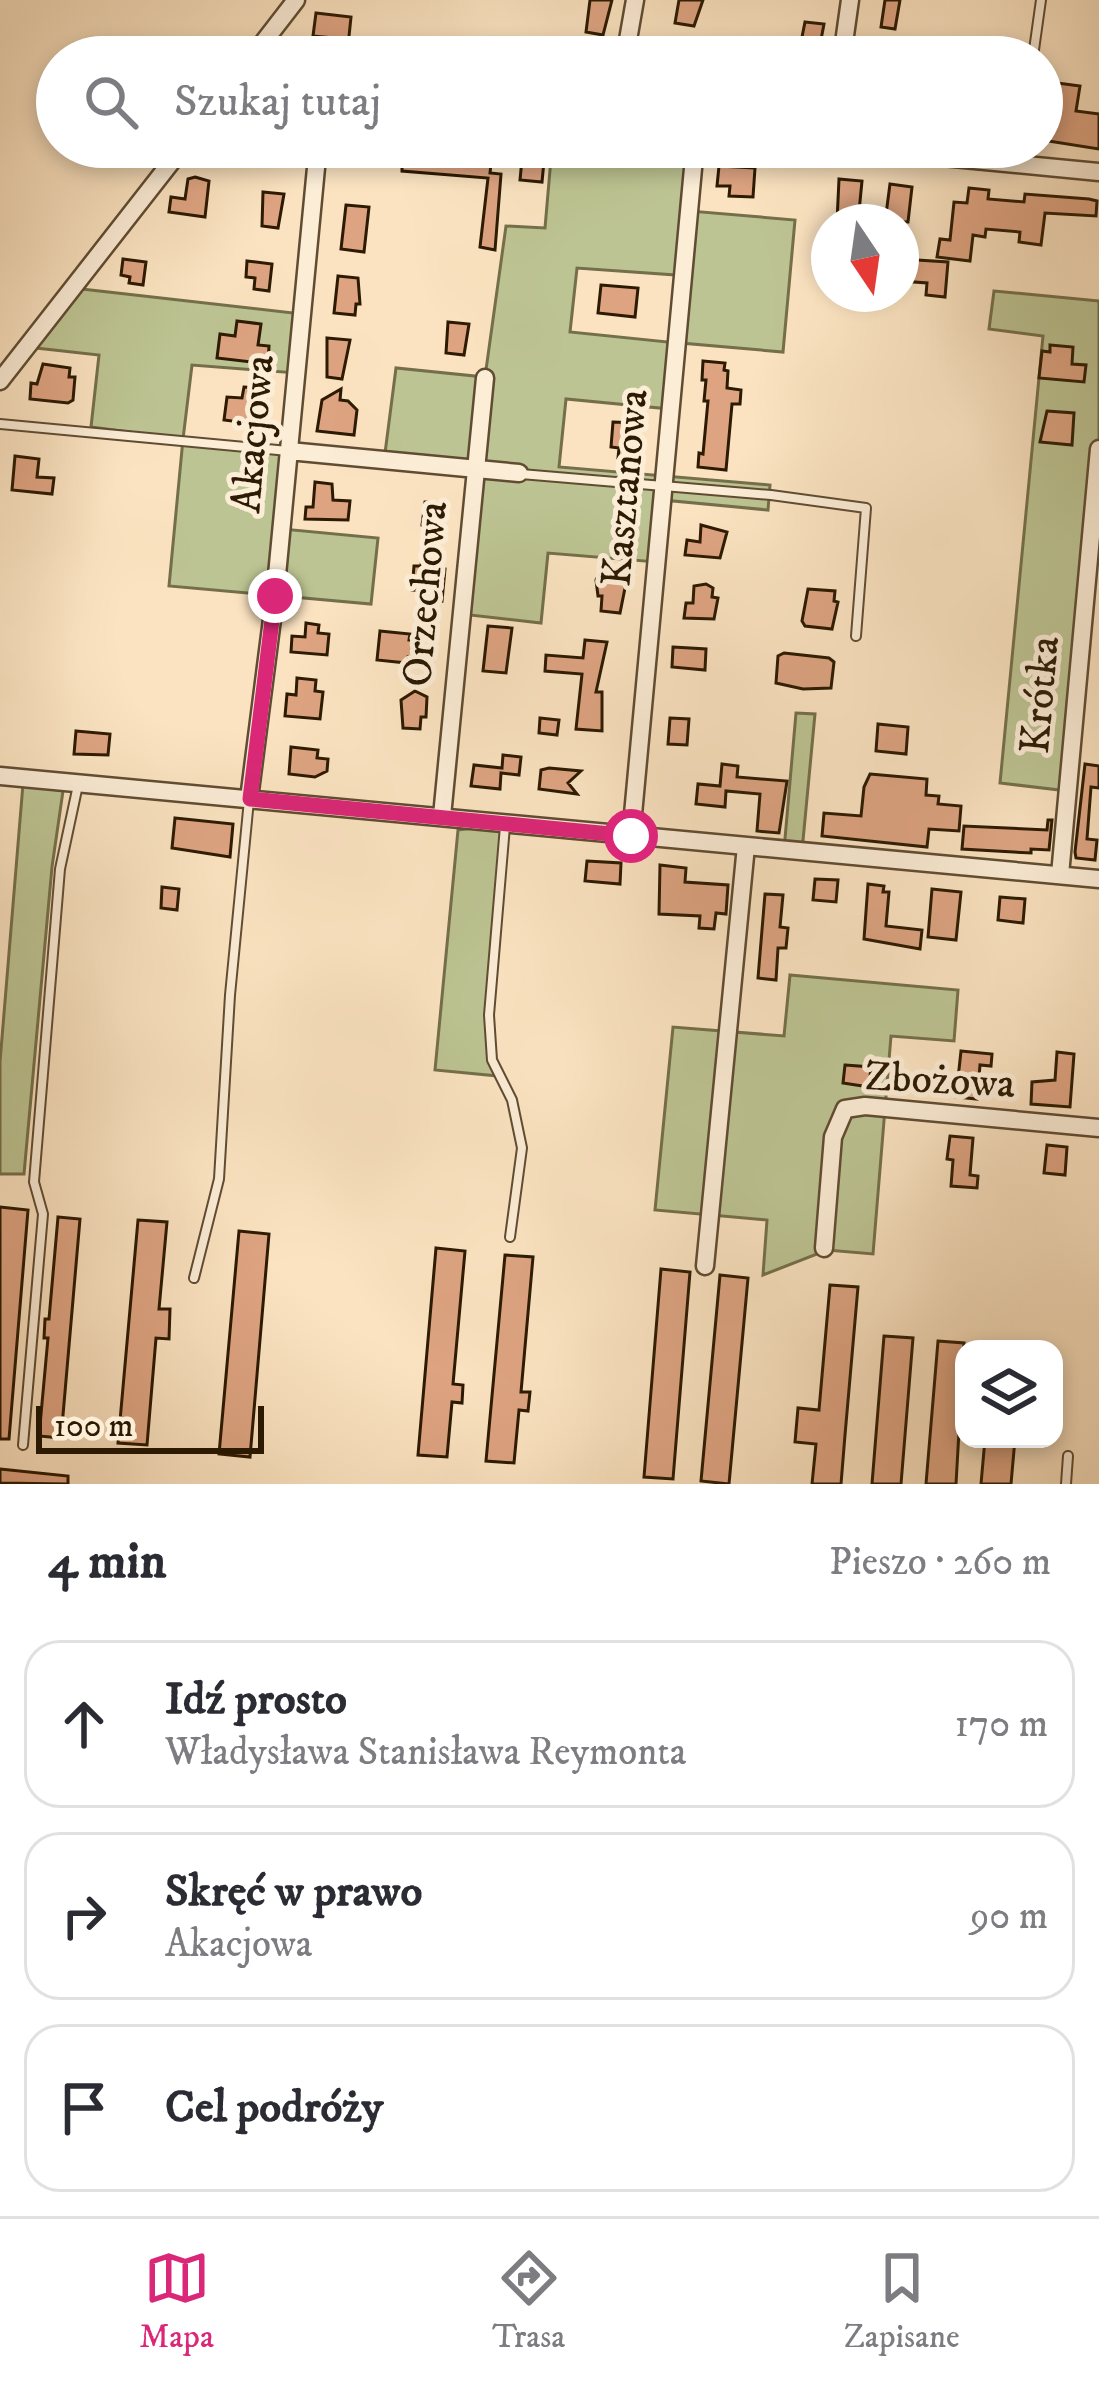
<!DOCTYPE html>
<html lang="pl">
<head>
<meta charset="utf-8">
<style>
  :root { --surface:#fff; --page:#f2f2f3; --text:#2b2b33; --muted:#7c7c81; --line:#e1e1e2; --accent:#db2777 }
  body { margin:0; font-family:"IM FELL DW Pica",serif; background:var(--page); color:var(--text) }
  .controls { position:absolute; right:36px; bottom:36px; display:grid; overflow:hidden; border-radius:24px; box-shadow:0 6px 18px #0003 }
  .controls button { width:108px; height:108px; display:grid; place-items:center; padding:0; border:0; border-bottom:3px solid var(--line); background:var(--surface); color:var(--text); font:60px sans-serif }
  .compass { position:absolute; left:811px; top:204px; width:108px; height:108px; border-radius:50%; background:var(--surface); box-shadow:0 6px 18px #0003; rotate:167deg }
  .scale { position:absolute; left:36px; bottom:30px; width:228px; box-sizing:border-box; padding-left:12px; border:6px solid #2c1a02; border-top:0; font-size:33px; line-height:42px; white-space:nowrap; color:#2c1a02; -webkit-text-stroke:9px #fcedd7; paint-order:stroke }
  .stop { position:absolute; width:36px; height:36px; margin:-27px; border:9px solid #db2777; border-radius:50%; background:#fff }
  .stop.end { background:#db2777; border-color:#fff; box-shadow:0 3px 12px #0008 }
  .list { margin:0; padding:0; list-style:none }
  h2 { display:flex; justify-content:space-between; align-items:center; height:156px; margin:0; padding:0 48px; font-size:51px }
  h2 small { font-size:39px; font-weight:400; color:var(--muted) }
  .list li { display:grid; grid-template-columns:78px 1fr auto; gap:36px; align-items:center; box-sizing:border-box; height:168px; margin:0 24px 24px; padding:0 24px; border:3px solid var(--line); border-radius:36px }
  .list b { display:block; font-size:45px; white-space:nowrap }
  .list p { margin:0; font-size:39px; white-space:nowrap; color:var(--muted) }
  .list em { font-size:39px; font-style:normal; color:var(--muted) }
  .icon { flex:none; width:66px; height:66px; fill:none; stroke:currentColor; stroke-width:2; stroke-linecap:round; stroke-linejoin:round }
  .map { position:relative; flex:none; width:1099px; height:1484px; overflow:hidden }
  .search { position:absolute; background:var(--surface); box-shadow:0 6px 18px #0003; left:36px; right:36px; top:36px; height:132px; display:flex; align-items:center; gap:30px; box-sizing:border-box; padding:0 42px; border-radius:66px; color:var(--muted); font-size:45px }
  .sheet { height:732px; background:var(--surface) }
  nav { display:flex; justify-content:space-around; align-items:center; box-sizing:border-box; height:168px; border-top:3px solid var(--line); background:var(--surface); font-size:33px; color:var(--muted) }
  nav a { display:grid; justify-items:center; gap:6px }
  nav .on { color:var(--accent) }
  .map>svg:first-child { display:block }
  .green { fill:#bdc493; stroke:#746f4a; stroke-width:3 }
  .building { fill:#dea482; stroke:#2c1a02; stroke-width:3 }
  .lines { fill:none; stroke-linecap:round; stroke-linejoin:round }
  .service-casing { stroke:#604c32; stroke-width:12 }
  .minor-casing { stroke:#604c32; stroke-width:21 }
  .service { stroke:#fcedd7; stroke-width:8 }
  .minor { stroke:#fcedd7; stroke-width:16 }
  .route { stroke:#db2777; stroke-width:15 }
  .labels { text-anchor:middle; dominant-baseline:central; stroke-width:10; stroke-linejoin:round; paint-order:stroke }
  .street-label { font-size:42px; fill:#2c1a02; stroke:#fcedd7 }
</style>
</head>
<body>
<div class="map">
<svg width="1099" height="1484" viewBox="0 0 1099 1484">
  <rect width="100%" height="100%" fill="#fbe3c1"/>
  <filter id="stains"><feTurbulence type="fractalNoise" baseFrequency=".00167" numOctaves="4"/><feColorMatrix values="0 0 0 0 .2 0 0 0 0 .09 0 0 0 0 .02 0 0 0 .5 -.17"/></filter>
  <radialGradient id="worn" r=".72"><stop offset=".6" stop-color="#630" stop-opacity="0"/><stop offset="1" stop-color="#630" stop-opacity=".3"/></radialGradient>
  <path class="green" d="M267,37L408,53L407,57H252Z
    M552,147H695L689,211L795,220L783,352L681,343L675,275L577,268L570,332L668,342L670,409L566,399L559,467L770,485L768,510L662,500L656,562L548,553L541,623L461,614L474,472L384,461L396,368L485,377L506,226L545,228Z
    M73,288L302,314L296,373L192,365L183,439L289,451L282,529L378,538L371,604L169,586L183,439L91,427L99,355L27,347Z
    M994,291L1099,301V455L1068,791L1000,783L1043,336L989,329Z
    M796,713L815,714L802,851L784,850Z
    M23,784L63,791L52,867L24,1174H0V1062Z
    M505,824L489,1015L498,1076L435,1070L458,830Z
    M790,975L958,990L954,1041L891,1036L873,1254L827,1250L763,1275L767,1220L655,1210L673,1027L784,1036Z"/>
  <path class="building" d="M590,0H612L603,35L586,32Z
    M679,0H703L694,26L675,23Z
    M885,0H900L895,29L881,27Z
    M316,13L351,17L348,46L334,44L335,38L313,36Z
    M805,22L824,24L819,50L800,47Z
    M1050,82L1080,86L1076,111L1099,114V149L1042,140V110L1046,111Z
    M402,148L492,155L490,173L501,174L495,250L480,247L488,178L402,171Z
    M522,159L544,161L542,182L520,180Z
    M719,166L755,168L753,197L729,196L730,186H717Z
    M195,177L209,181L205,217L169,212L171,197L185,199L188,179Z
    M839,179L862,181L858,222H837Z
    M890,184L912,187L908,222H885Z
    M969,188L989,190L988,199L1024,202L1025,194L1089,199L1097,201L1096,216L1045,213L1041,245L1019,242L1020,232L986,229L985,237L973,235L970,261L937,257L940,239L950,240L954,202L967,203Z
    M263,192L284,194L278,228L262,226Z
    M346,205L369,207L364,252L341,249Z
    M123,259L146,262L143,285L129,283L130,277L121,275Z
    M901,259L948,262L945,297L926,295L927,283L901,281Z
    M247,261L272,264L269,291L254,289L255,278L246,277Z
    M338,276L358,278L360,304H356L355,315L334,313Z
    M601,285L638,288L635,317L598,313Z
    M237,321L261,324L258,345L269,346L268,364L217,358L220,334L235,336Z
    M448,322L469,324L464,355L446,353Z
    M327,338L350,340L342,379L327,377Z
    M1050,345L1073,347L1072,364L1086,365L1084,382L1039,378L1042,351L1050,352Z
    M703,361L725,363L724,370L728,371L727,388L741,390L740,404H732L726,470L698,467L699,453L703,454L708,401H704L706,380H702Z
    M43,364L70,368L69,377H75L73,400L68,403L30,399L31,383L37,384Z
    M244,387L267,389L263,425L224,420L227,397L242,398Z
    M341,389L340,400L348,401L357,410L354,435L317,431L322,400Z
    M1047,411L1074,413L1072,445L1040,442Z
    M613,422L634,423L631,460L618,458L619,448L611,447Z
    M15,456L39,459L37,477L54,478L52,494L12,490Z
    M315,482L332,484L333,500L350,501L348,520L305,519L306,507H313Z
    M425,502L444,503L439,527L422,525Z
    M701,525L727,532L720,558L685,555L687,540L700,542Z
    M422,557L435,558L434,567L445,569L442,601L422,599L423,591L412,590L414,566H421Z
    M617,567L624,572L623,583H626L620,613L601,611L602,596H598L596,580L601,570Z
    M706,584L713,588L712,597L718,598L714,619L684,618L686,603H693L694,586Z
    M808,589L835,591L834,601L838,602L832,629L805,626L802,621Z
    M306,623L319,625L318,633L329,634L327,655L291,652L292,636L305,637Z
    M488,626L512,628L506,673L483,671Z
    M380,631L410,634L409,640L419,641L417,658L408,657L407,663L377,660Z
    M585,640L607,642L596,692H602V731L576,729L582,674L545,671L546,655L583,658Z
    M673,647L706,649L705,670L672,667Z
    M784,653L829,658L834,662L831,688L803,689L776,683L778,656Z
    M297,678L316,680L315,691L323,692L320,719L285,716L287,694L296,695Z
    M415,691L427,697L426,717H421L420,729L403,728L401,700Z
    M540,718L559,720L557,735L539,733Z
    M670,718L689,719L687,745L668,744Z
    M878,724L908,727L906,754L876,751Z
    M76,731L110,734L108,755L74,754Z
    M291,747L318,750L317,758L328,759L327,771L315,777L289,774Z
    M503,755L521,757L519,775L501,773L500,789L471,786L474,765L502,768Z
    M722,764L738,766L737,777L787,781L779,833L757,831L760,794L726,791L725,807L696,804L698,784L720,786Z
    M1085,764L1099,766V788L1091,787L1087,839L1097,840L1095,860L1076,858L1075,852Z
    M549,768L581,771L568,783L577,794L539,789L541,770Z
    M870,774L927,779L926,795L939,796L938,804L961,806L959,831L929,829L927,847L822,836L824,813L861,816L864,787Z
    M175,818L233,824L230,857L172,848Z
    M1048,820H1052L1049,850L1031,849V853L962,849L964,826L1047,830Z
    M587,861L621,863L620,884L585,881Z
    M660,865L686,868L685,882L728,885L726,914L716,913L714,929L699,928L700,916L659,914Z
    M815,879L838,880L836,902L813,900Z
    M868,884L884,886L883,892H889L886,926L922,930L920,949L864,939Z
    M162,887L179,889L177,910L161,908Z
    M932,889L961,892L956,940L928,937Z
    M765,894L783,895L780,927L788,928L786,948H778L776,980L758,978Z
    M1000,897L1025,899L1023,923L998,920Z
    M961,1051L992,1054L991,1066L980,1065L977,1099L956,1097Z
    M1057,1052L1074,1054L1070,1107L1031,1104L1032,1082L1055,1080Z
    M845,1065L871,1067L869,1087L843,1083Z
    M950,1136L973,1138L970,1175L978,1176L977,1188L951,1186L953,1160L947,1159Z
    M1047,1145L1067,1147L1065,1175L1044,1173Z
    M0,1207L28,1210L9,1439H0Z
    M58,1217L80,1219L61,1438L39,1436L48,1338H44L45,1319H49Z
    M138,1220L167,1222L159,1309H170L169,1339L156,1338L147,1445L118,1443Z
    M239,1231L269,1234L250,1457L219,1454Z
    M436,1248L465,1251L453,1384L463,1385L462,1403L452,1402L447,1457L418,1455Z
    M505,1255L533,1257L521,1392H530L528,1411L519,1410L514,1463L486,1461Z
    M661,1269L690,1272L673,1479L644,1477Z
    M720,1275L748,1278L729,1484L701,1481Z
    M830,1285L858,1287L845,1435L841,1484H812L816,1444L795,1442L798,1408L819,1410Z
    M884,1336L913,1338L901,1484H872Z
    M938,1341L964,1343L956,1484H926Z
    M985,1439H1015L1011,1484H981Z
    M0,1469L68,1476V1484L0,1483Z"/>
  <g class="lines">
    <g class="service-casing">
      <path id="service" d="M1033,57L1041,0
        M0,424L288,451
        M521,474L771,495L866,508L856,636
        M505,826L489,1015L492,1060L512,1100L522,1148L510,1237
        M194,1278L219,1179L230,995L249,800
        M23,1445L43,1214L34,1182L60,869L78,785
        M1066,1484L1068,1456"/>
    </g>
    <g class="minor-casing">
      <path id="minor" d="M252,57L296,0
        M625,57L635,0
        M842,57L850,0
        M838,147L1099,172
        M0,381L183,147
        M289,451L519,473
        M0,776L1099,879
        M249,799L275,596L318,147
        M442,816L485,378
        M631,836L695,147
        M1060,875L1099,449
        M824,1248L833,1137L845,1109L865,1106L1099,1128
        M705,1266L746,846"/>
    </g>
    <use href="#service" class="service"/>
    <use href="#minor" class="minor"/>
  </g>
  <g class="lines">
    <path class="route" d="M275,596L250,799L631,836"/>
  </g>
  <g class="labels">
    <g class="street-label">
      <text transform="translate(254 434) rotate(-85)">Akacjowa</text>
      <text transform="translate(626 488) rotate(-85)">Kasztanowa</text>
      <text transform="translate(426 594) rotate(-85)">Orzechowa</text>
      <text transform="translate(1041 695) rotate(-85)">Krótka</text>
      <text transform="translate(940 1081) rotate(3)">Zbożowa</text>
    </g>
  </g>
  <rect width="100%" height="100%" filter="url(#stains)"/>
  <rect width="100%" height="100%" fill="url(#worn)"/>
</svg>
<div class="controls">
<button><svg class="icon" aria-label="layers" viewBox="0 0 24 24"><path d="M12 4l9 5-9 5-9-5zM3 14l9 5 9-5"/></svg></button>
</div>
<svg class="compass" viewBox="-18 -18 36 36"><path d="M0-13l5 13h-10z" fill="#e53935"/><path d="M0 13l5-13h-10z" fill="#7c7c81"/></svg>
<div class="scale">100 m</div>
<div class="stop" style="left:631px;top:836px"></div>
<div class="stop end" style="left:275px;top:596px"></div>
<div class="search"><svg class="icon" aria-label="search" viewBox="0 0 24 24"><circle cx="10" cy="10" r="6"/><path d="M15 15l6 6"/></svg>Szukaj tutaj</div>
</div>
<section class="sheet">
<h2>4 min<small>Pieszo · 260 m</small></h2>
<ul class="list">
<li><svg class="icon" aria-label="ahead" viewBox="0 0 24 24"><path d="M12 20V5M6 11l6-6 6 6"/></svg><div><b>Idź prosto</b><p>Władysława Stanisława Reymonta</p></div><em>170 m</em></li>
<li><svg class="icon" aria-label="right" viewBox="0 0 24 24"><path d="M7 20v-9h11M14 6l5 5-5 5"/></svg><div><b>Skręć w prawo</b><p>Akacjowa</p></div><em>90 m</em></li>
<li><svg class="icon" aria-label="arrive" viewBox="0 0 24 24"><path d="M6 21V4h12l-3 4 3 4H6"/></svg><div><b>Cel podróży</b></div></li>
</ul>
</section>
<nav>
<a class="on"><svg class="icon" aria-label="map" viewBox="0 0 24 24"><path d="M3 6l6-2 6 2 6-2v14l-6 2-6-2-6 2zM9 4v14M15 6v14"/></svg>Mapa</a>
<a><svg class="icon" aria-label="directions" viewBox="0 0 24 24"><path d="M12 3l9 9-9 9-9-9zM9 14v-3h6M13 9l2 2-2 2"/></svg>Trasa</a>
<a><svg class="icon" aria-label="saved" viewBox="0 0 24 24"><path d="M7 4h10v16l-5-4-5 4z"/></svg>Zapisane</a>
</nav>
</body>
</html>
